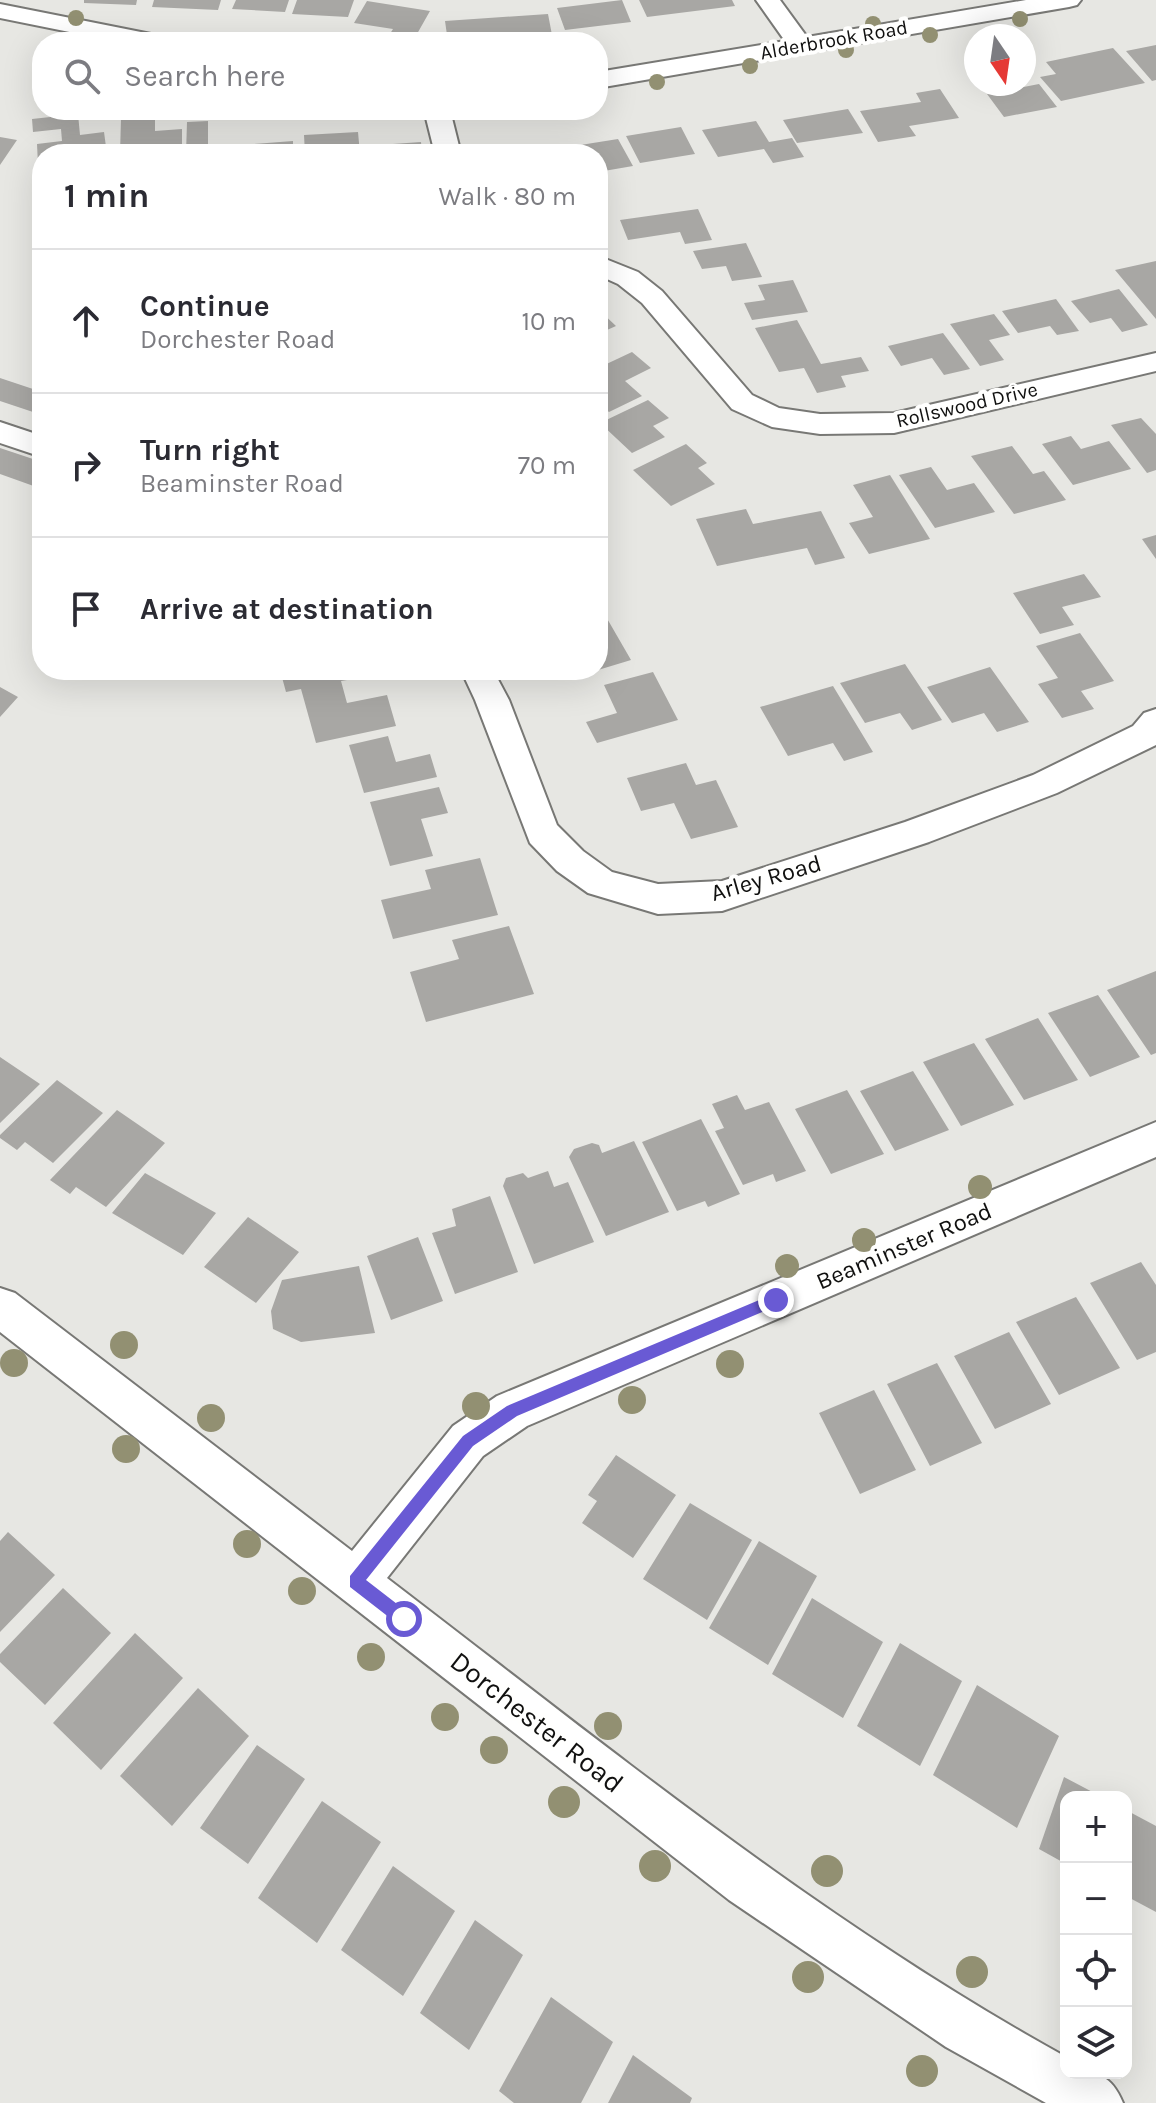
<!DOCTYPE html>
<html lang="en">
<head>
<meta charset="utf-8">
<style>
  :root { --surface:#fff; --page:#f2f2f3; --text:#2b2b33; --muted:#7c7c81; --line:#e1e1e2 }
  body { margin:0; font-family:Karla,sans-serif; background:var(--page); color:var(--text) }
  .controls { position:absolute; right:24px; bottom:24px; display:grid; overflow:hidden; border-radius:16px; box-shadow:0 8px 32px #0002 }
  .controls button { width:72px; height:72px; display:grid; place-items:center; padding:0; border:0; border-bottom:2px solid var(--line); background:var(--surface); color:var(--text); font:40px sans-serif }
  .compass { position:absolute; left:964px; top:24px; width:72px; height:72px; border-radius:50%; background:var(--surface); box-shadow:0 8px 32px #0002; rotate:167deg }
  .stop { position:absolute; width:24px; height:24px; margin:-18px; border:6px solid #695ad4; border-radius:50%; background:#fff }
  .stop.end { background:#695ad4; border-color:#fff; box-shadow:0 2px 8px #0008 }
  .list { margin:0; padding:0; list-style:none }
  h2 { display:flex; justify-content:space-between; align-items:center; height:104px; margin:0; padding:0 32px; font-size:34px }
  h2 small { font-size:26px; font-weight:400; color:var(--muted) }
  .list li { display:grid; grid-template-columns:52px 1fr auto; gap:24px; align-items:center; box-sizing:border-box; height:144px; padding:0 32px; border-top:2px solid var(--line) }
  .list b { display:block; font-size:30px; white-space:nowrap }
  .list p { margin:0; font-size:26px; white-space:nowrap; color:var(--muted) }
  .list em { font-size:26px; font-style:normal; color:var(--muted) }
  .icon { flex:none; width:44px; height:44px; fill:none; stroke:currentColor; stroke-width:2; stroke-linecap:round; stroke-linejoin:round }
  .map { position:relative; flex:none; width:1156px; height:2103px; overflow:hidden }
  .search { position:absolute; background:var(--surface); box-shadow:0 8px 32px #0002; left:32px; top:32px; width:576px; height:88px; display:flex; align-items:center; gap:20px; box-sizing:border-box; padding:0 28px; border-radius:32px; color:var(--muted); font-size:30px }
  .panel { position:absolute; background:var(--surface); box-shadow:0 8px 32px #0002; left:32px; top:144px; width:576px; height:536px; border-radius:32px }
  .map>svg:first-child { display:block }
  .building { fill:#a8a7a4 }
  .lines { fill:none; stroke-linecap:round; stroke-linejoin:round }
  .street-casing { stroke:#787875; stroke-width:4 }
  .street { fill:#fff; fill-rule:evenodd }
  .tree { fill:#929072 }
  .route { fill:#695ad4 }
  .labels { text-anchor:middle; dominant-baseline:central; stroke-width:8; stroke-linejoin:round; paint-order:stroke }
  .far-street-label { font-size:20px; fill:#10100f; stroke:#fffffe }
  .street-label { font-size:24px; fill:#10100f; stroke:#fffffe }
  .near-street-label { font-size:28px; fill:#10100f; stroke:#fffffe }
</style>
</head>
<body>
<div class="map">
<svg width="1156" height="2103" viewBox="0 0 1156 2103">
  <rect width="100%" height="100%" fill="#e7e7e3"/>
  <path class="building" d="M84,0H137L136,5L84,3Z
    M154,0H221L218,10L152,7Z
    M236,0H289L285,12L232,9Z
    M297,0H354L348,17L292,14Z
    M622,0L631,22L565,30L557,8Z
    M639,0H732L735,6L647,17Z
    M367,1L430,11L413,41L388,37L393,29L354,23Z
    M548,14L552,35L448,42L445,21Z
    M1156,45V80L1152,81L1126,51Z
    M1113,48L1145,83L1061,101L1040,77L1056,74L1046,62Z
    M1039,84L1057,107L1004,117L987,94Z
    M940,89L959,118L909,126L916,136L878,142L860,111L921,102L916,93Z
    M848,109L863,133L797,143L783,120Z
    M78,114L80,135L104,132L107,154H42V165H38L37,144L62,141L61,129L33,132L32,119Z
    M155,115V131L182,129V154H120L121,118Z
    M208,121V154H186L187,122Z
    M756,121L769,142L792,138L804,157L773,163L764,149L718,157L702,130Z
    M681,127L695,154L640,163L626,136Z
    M358,132L360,154H305L304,135Z
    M0,137L17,140L0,165Z
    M618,139L633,166L598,172V154H571L568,147Z
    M293,141V154H242V145Z
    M421,142L422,154H366L365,146Z
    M529,145L534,154H499L498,150Z
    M698,209L712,240L685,244L680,232L628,240L620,220Z
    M746,243L762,277L732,281L726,266L702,269L693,251Z
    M1156,261V319L1115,270Z
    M793,280L808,312L752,320L744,303L765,300L758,285Z
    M1119,289L1148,325L1122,332L1111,318L1090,323L1071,301Z
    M1056,299L1079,331L1057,335L1050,326L1018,333L1002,311Z
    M598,309L616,326L598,334Z
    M994,314L1010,335L989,340L1004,360L980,366L950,324Z
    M797,320L821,364L861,357L869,371L841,376L846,387L817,393L804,368L779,372L755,328Z
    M943,333L970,369L944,375L932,358L901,366L888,346Z
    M632,352L651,368L625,381L642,396L609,412L598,403V368Z
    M0,378L42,392V415L0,401Z
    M648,400L669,418L653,426L665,437L632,453L600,423Z
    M1141,418L1156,434V470L1147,473L1111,425Z
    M1071,436L1081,449L1109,441L1131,469L1073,485L1042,444Z
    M686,444L707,463L698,468L715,484L671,506L633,470Z
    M1012,446L1033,474L1044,471L1066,500L1014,514L971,456Z
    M0,448L42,462V489L0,474Z
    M931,467L947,490L974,483L995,512L935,528L899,475Z
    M890,475L930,539L869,554L849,523L873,517L853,485Z
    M746,509L753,524L821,511L845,558L815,565L807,548L717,566L696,519Z
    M1156,535V559L1142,539Z
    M1084,574L1101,597L1062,607L1074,625L1040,634L1013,593Z
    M605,615L631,660L598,670V617Z
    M1080,633L1114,681L1081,691L1094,709L1062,718L1038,684L1058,678L1036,646Z
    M905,664L942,720L912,730L900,713L865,723L840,683Z
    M990,667L1029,722L997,732L984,713L952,723L927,687Z
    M280,670H350L353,679L341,681L347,703L387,695L396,726L316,743L301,689L286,692Z
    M561,670H595V671L566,679Z
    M653,672L678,720L597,743L586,722L617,713L604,685Z
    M833,686L873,752L844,761L833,743L788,756L760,707Z
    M0,687L18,697L0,717Z
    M388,736L396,762L430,754L437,777L364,793L349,745Z
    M686,763L696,785L716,780L738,827L691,839L674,803L641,811L627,778Z
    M439,787L448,813L421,819L433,856L390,866L370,802Z
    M480,858L498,915L393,939L381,900L431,889L425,870Z
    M509,926L534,994L426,1022L410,972L459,959L452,940Z
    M1156,971V1053L1151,1055L1107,990Z
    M1098,995L1140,1057L1090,1077L1048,1013Z
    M1038,1018L1078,1080L1024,1100L985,1039Z
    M974,1043L1014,1105L961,1126L923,1062Z
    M0,1057L40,1084L0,1123Z
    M913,1071L949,1130L895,1151L860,1091Z
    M57,1080L103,1113L53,1163L25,1142L17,1150L0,1138V1135Z
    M847,1090L884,1154L831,1174L795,1109Z
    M737,1095L745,1110L769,1102L806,1171L776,1182L773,1174L743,1185L715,1131L724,1128L712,1104Z
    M117,1110L165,1143L106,1207L76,1187L70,1194L50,1180Z
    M701,1119L740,1194L708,1207L705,1201L677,1211L642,1142Z
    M634,1141L669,1212L606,1236L569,1157L574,1149L592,1143L599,1145L602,1153Z
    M548,1171L554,1187L568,1182L594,1242L534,1264L503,1186L506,1178L523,1173L528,1178Z
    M145,1173L216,1213L183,1255L112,1213Z
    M490,1196L518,1272L455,1294L432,1233L456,1226L452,1209Z
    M248,1217L299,1252L256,1303L204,1267Z
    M418,1237L443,1301L391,1320L367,1256Z
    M1141,1262L1156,1285V1352L1137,1360L1090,1283Z
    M359,1266L375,1333L301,1342L273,1329L271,1311L282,1280Z
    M1076,1297L1120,1368L1059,1395L1016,1322Z
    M1009,1332L1051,1404L995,1429L954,1356Z
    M937,1363L982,1443L930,1466L887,1384Z
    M874,1390L916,1470L860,1494L819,1413Z
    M616,1455L676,1495L633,1558L582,1523L597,1501L588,1495Z
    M690,1503L752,1540L707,1620L643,1579Z
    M8,1532L55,1575L0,1632V1541Z
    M759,1541L817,1576L768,1665L709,1628Z
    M63,1588L111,1633L45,1705L0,1662V1654Z
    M812,1598L883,1642L843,1718L772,1674Z
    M135,1633L183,1678L101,1770L53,1723Z
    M900,1643L962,1681L920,1766L857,1726Z
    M977,1685L1059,1736L1017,1828L933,1775Z
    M198,1688L249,1736L172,1826L120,1776Z
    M257,1745L305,1779L248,1864L200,1828Z
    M1064,1777L1102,1797H1066V1864L1039,1849Z
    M322,1801L381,1842L317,1943L258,1898Z
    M1126,1810L1156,1826V1912L1126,1896Z
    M393,1866L455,1911L403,1996L341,1950Z
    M475,1920L523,1955L469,2050L420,2013Z
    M551,1997L613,2042L581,2103H514L499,2091Z
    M633,2055L692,2098L690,2103H608Z"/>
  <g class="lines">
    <g class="street-casing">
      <path id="street" d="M756,0H780L807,37L1026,0H1081L1077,5L1069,7L598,88V72L785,41Z
        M0,4L156,35L165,37L168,42H119L0,18Z
        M424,110H450L461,154H435Z
        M598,256L638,272L662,291L752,395L779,408L820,414L894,413L1156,353V371L894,433L820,434L772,427L732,409L642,303L618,284L598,275Z
        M0,422L42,436V457L0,443Z
        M461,670H493L509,700L557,825L583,851L612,872L658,884L722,881L905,822L1033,775L1133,726L1144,713L1156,709V745L1057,793L929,842L722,911L658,914L588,893L557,871L530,843L475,700Z
        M1156,1122V1157L527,1426L483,1456L387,1578C607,1746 823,1923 1066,2057V2073C1097,2073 1110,2072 1123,2103H1046L946,2047L729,1900L0,1332V1288L15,1293L352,1551L453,1426L497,1396Z"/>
    </g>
    <use href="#street" class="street"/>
  </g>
  <g class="tree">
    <circle cx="76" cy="18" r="8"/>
    <circle cx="1020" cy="19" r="8"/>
    <circle cx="873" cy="24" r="8"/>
    <circle cx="930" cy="35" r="8"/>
    <circle cx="846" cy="50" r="8"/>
    <circle cx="750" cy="66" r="8"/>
    <circle cx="657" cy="82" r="8"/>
    <circle cx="980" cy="1187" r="12"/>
    <circle cx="864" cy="1240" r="12"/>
    <circle cx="787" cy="1266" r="12"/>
    <circle cx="124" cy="1345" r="14"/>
    <circle cx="14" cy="1363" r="14"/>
    <circle cx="730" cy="1364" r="14"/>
    <circle cx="632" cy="1400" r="14"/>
    <circle cx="476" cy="1406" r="14"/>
    <circle cx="211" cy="1418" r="14"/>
    <circle cx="126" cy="1449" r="14"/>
    <circle cx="247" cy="1544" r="14"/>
    <circle cx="302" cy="1591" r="14"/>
    <circle cx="371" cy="1657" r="14"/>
    <circle cx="445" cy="1717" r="14"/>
    <circle cx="608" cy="1726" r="14"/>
    <circle cx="494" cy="1750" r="14"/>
    <circle cx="564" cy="1802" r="16"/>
    <circle cx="655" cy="1866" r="16"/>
    <circle cx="827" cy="1871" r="16"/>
    <circle cx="972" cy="1972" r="16"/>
    <circle cx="808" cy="1977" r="16"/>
    <circle cx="922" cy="2071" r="16"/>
  </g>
  <path class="route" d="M776,1293L781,1295V1304L517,1416L473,1446L366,1580L410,1614V1625H399L350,1587V1576L463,1436L507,1406Z"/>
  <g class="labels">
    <g class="far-street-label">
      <text transform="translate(834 40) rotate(-10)">Alderbrook Road</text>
      <text transform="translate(967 405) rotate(-13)">Rollswood Drive</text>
    </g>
    <g class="street-label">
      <text transform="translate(766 878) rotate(-16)">Arley Road</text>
      <text transform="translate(904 1246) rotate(-23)">Beaminster Road</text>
    </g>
    <g class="near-street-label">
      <text transform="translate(537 1722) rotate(38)">Dorchester Road</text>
    </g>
  </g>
</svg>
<div class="controls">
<button>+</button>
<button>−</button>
<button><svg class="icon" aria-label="locate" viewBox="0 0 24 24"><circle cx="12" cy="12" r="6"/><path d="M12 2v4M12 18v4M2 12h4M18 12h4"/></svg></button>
<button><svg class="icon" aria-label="layers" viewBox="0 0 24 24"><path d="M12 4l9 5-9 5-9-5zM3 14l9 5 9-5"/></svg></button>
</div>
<svg class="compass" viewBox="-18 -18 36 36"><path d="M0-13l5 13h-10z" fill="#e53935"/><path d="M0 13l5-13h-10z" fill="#7c7c81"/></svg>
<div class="stop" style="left:404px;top:1619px"></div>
<div class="stop end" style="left:776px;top:1300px"></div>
<div class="search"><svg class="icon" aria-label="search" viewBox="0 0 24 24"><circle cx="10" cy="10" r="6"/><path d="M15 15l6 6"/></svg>Search here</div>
<section class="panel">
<h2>1 min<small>Walk · 80 m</small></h2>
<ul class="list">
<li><svg class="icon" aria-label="ahead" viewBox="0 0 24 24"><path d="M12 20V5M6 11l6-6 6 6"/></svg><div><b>Continue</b><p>Dorchester Road</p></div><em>10 m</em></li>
<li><svg class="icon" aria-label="right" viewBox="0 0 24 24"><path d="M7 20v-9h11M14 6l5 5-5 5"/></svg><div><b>Turn right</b><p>Beaminster Road</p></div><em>70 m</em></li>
<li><svg class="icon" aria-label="arrive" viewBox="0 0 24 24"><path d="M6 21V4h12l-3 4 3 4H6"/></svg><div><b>Arrive at destination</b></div></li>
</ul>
</section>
</div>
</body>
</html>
